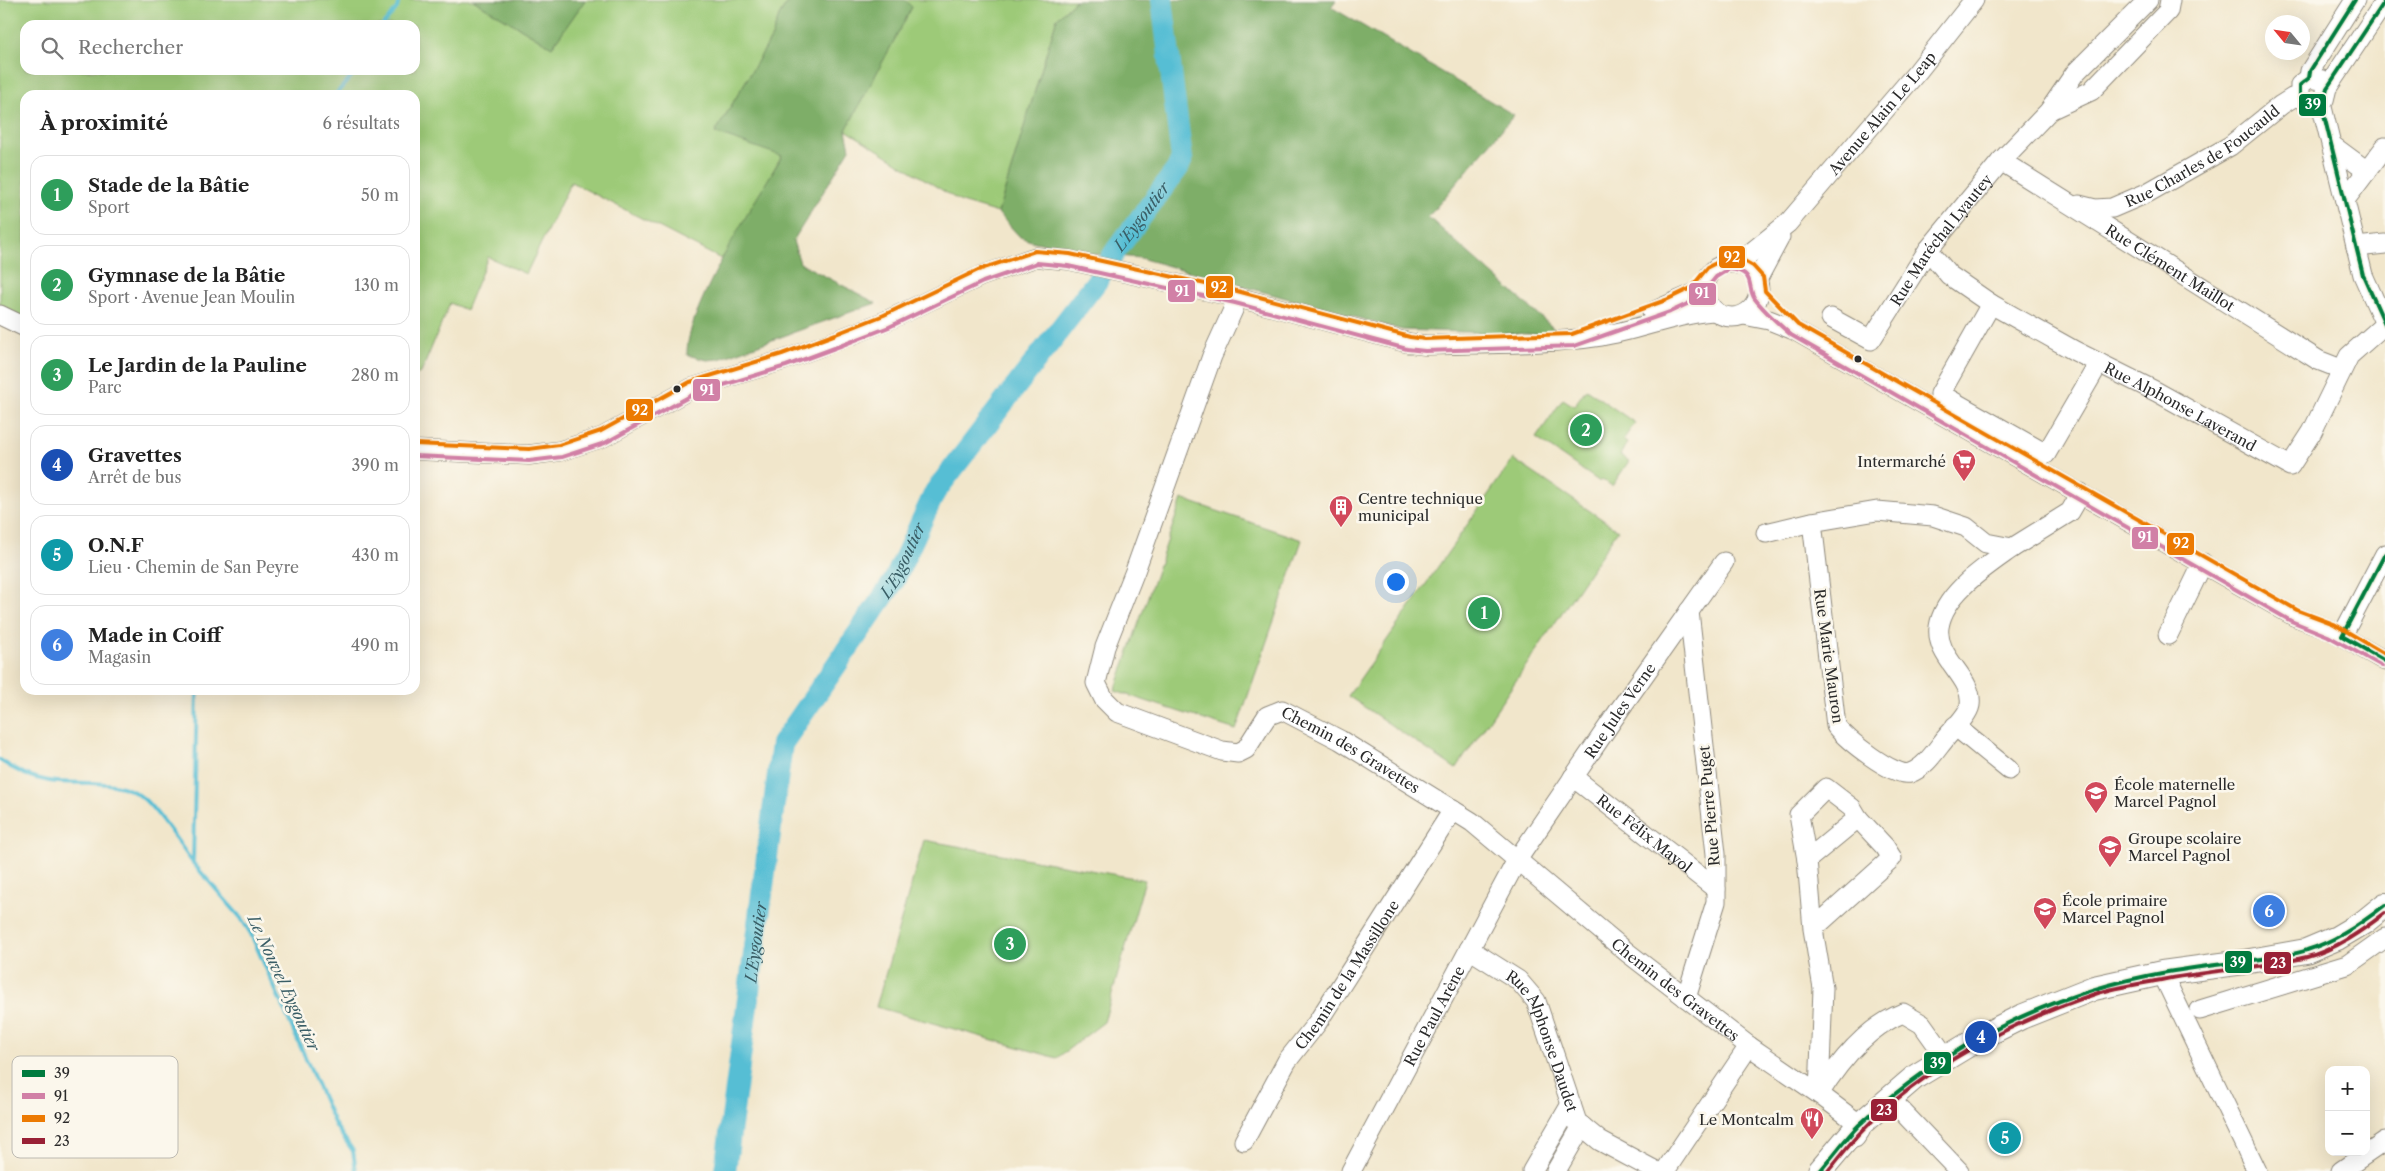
<!DOCTYPE html>
<html lang="fr">
<head>
<meta charset="utf-8">
<style>
  :root { --surface:#fff; --page:#f2f2f2; --text:#222; --muted:#767676; --line:#e0e0e0; --accent:#d1495b }
  body { margin:0; font-family:"Libre Caslon Text",serif; background:var(--page); color:var(--text) }
  .controls { position:absolute; right:15px; bottom:15px; display:grid; overflow:hidden; border-radius:10px; box-shadow:0 5px 20px #0002 }
  .controls button { width:45px; height:45px; display:grid; place-items:center; padding:0; border:0; border-bottom:1px solid var(--line); background:var(--surface); color:var(--text); font:25px sans-serif }
  .compass { position:absolute; left:2265px; top:15px; width:45px; height:45px; border-radius:50%; background:var(--surface); box-shadow:0 5px 20px #0002; rotate:299deg }
  .you { position:absolute; left:1395px; top:581px; width:18px; height:18px; margin:-12px; border:4px solid #fff; border-radius:50%; background:#1a73e8; box-shadow:0 0 0 8px #1a73e833 }
  .badge { display:grid; place-items:center; width:32px; height:32px; border-radius:50%; background:var(--accent); color:#fff; font-size:16px; font-weight:700 }
  .pin { position:absolute; translate:-50% -50%; border:2px solid #fff; box-shadow:0 1px 5px #0006 }
  .list { margin:0; padding:0; list-style:none }
  h2 { display:flex; justify-content:space-between; align-items:center; height:65px; margin:0; padding:0 20px; font-size:21px }
  h2 small { font-size:16px; font-weight:400; color:var(--muted) }
  .list li { display:grid; grid-template-columns:32px 1fr auto; gap:15px; align-items:center; box-sizing:border-box; height:80px; margin:0 10px 10px; padding:0 10px; border:1px solid var(--line); border-radius:15px }
  .list b { display:block; font-size:19px; white-space:nowrap }
  .list p { margin:0; font-size:16px; white-space:nowrap; color:var(--muted) }
  .list em { font-size:16px; font-style:normal; color:var(--muted) }
  .icon { flex:none; width:28px; height:28px; fill:none; stroke:currentColor; stroke-width:2; stroke-linecap:round; stroke-linejoin:round }
  .map { position:relative; flex:none; width:2385px; height:1171px; overflow:hidden }
  .search { position:absolute; background:var(--surface); box-shadow:0 5px 20px #0002; left:20px; top:20px; width:400px; height:55px; display:flex; align-items:center; gap:12px; box-sizing:border-box; padding:0 18px; border-radius:15px; color:var(--muted); font-size:19px }
  .panel { position:absolute; background:var(--surface); box-shadow:0 5px 20px #0002; left:20px; top:90px; width:400px; height:605px; border-radius:15px }
  .map>svg:first-child { display:block }
  .green { fill:#9dca78; stroke:#647a52; fill-rule:evenodd }
  .forest { fill:#7eae68; stroke:#546c4a }
  .lines { fill:none; stroke-linecap:round; stroke-linejoin:round }
  .stream { stroke:#57bed4; stroke-width:4 }
  .river { stroke:#57bed4; stroke-width:22 }
  .minor-casing { stroke:#8e887b; stroke-width:21 }
  .major-casing { stroke:#8e887b; stroke-width:26 }
  .minor { stroke:#fff; stroke-width:19 }
  .major { stroke:#fff; stroke-width:24 }
  .bus-1-casing { stroke:#fbf7ec; stroke-width:8 }
  .bus-2-casing { stroke:#fbf7ec; stroke-width:8 }
  .bus-3-casing { stroke:#fbf7ec; stroke-width:8 }
  .bus-4-casing { stroke:#fbf7ec; stroke-width:8 }
  .bus-1 { stroke:#007b3e; stroke-width:4 }
  .bus-2 { stroke:#d180a6; stroke-width:4 }
  .bus-3 { stroke:#ec7a02; stroke-width:4 }
  .bus-4 { stroke:#992035; stroke-width:4 }
  .bus-dot { fill:#2b2b2b; stroke:#fbf7ec; stroke-width:2 }
  .labels { text-anchor:middle; dominant-baseline:central; stroke-width:5; stroke-linejoin:round; paint-order:stroke }
  .street-label { font-size:15px; fill:#2b2b2b; stroke:#fbf7ec }
  .poi-label { font-size:15px; fill:#2b2b2b; stroke:#fbf7ec; text-anchor:start }
  .water-label { font-size:16px; font-style:italic; fill:#3a5e66; stroke:#fbf7ec }
  .key { fill:#fbf7ec; stroke:#bdbab2; stroke-width:1 }
  .key-label { font-size:14px; fill:#2b2b2b }
  .line-badge { stroke:#fbf7ec; stroke-width:2 }
  .badge-label { font-size:14px; text-anchor:middle; font-weight:bold; fill:#fff }
</style>
</head>
<body>
<div class="map">
<svg width="2385" height="1171" viewBox="0 0 2385 1171">
  <rect width="100%" height="100%" fill="#fbf7ec"/>
  <filter id="ink" filterUnits="userSpaceOnUse"><feTurbulence type="fractalNoise" baseFrequency=".02" numOctaves="2"/><feDisplacementMap in="SourceGraphic" scale="10" xChannelSelector="R" yChannelSelector="G"/><feConvolveMatrix kernelMatrix="1 2 1 2 8 2 1 2 1" color-interpolation-filters="sRGB"/></filter>
  <filter id="wash" filterUnits="userSpaceOnUse"><feTurbulence type="fractalNoise" baseFrequency=".0096" numOctaves="4" result="noise"/><feDisplacementMap in="SourceGraphic" scale="20" xChannelSelector="R" yChannelSelector="G"/><feGaussianBlur stdDeviation="1.12" result="paint"/><feColorMatrix in="noise" values="0 0 0 0 0 0 0 0 0 0 0 0 0 0 0 0 0 1.4 0 .05"/><feComposite in="paint" operator="in"/></filter>
  <g filter="url(#wash)">
    <rect width="100%" height="100%" fill="#f1e6cb"/>
    <path class="green" d="M0,0H473L552,47L585,0H789L779,16L772,37L715,133L782,155L731,246L721,259L571,182L526,274L488,257L466,310L450,303L421,373L415,375V95H25V320L0,308ZM25,25H415V70H25Z
      M905,0H1076L1057,18L998,213L961,202L846,130L912,7Z
      M1586,389L1635,423L1623,440L1627,443L1620,455L1629,461L1612,486L1602,479L1600,482L1536,438L1563,399L1574,406Z
      M1513,459L1618,530L1456,769L1348,696Z
      M1182,499L1302,540L1236,730L1115,691Z
      M924,840L1145,880L1104,1022L1057,1058L876,1007Z"/>
    <path class="forest" d="M473,0H585L552,47Z
      M789,0H905L912,7L846,130L850,149L793,241L800,263L876,303L719,359L707,360L687,355C685,310 757,199 782,156L715,133L772,37L779,16Z
      M1076,0H1336L1331,7L1514,115L1428,217L1561,335L1402,330L1140,258L1093,254L1031,241L1020,237L998,213L1057,18Z"/>
    <g class="lines">
      <path class="stream" d="M383,25L397,8L399,0
        M335,95L357,70
        M197,690L193,863L241,918L251,934L335,1125L353,1151L356,1171
        M0,760C14,770 31,778 49,781C79,786 119,776 144,799C160,814 180,845 193,863"/>
      <path class="river" id="s1" d="M725,1171L782,744L894,581L935,492L1097,281L1117,249L1178,168L1182,159L1162,0"/>
    </g>
  </g>
  <g filter="url(#ink)">
    <g class="lines">
      <g class="minor-casing">
        <g id="minor">
          <path d="M2309,78L2310,71L2355,0"/>
          <path d="M2327,88L2322,80L2309,78L2300,85V96C2306,106 2315,107 2324,100L2327,88L2385,1"/>
          <path d="M2321,103L2363,275L2385,324"/>
          <path d="M2050,110L2091,91L2168,11L2170,0"/>
          <path d="M2333,146L2367,171"/>
          <path id="s2" d="M2001,161L2318,360L2341,369"/>
          <path d="M2345,200L2385,147"/>
          <path id="s3" d="M2079,205L2095,209L2112,208L2147,193L2230,146L2281,105L2292,98L2300,96"/>
          <path d="M2356,247L2385,244"/>
          <path id="s4" d="M1928,250L1949,275L1991,304L2075,351L2157,392L2290,466L2312,432L2349,356L2385,324"/>
          <circle cx="1732" cy="290" r="27"/>
          <path id="s5" d="M1737,264L1788,223L1918,71L1974,0"/>
          <path d="M1757,280L1780,237"/>
          <path id="s6" d="M1236,297L1233,310L1212,356L1135,571L1105,647L1096,683L1104,699L1117,712L1222,751L1238,753L1246,749L1267,716L1282,710L1340,740L1472,822L1628,953L1749,1046L1819,1094L1851,1118L1860,1131L1855,1138"/>
          <path d="M1991,304L1940,394L2046,454L2099,363"/>
          <path d="M1652,312L1695,293L1705,283"/>
          <path d="M0,315L25,327"/>
          <path d="M1744,315L1769,320L1794,330L2294,616L2331,630L2385,661"/>
          <path id="s7" d="M1831,318L1871,340L1928,250L2001,161L2049,111L2075,73L2148,0"/>
          <path d="M415,450L529,455L560,451L603,437L692,388L784,360L838,340L886,321L981,276L1036,257L1069,260L1236,297L1409,343L1425,345C1483,343 1543,345 1601,336C1639,330 1674,314 1713,311"/>
          <path d="M1877,511L1933,516L1966,527L1986,543L2012,548C1987,566 1944,593 1939,627C1935,659 1974,677 1970,705C1968,716 1952,730 1945,739C1936,750 1925,768 1910,773C1894,778 1846,739 1836,726L1812,522Z"/>
          <path d="M1766,533L1812,522"/>
          <path d="M2012,548L2070,512L2081,493"/>
          <path d="M2168,635L2203,563"/>
          <path d="M2342,636L2385,554"/>
          <path d="M1955,726L2009,770"/>
          <path id="s8" d="M1573,777L1716,889"/>
          <path d="M1807,860L1799,815L1826,788L1852,808L1858,818"/>
          <path d="M1813,929L1807,860L1858,818L1885,847L1892,858L1813,929L1823,988L1819,1094C1839,1062 1867,1027 1903,1013L1922,1024L1947,1059"/>
          <path id="s9" d="M1469,949L1518,980L1536,1001L1577,1122L1600,1141L1656,1171"/>
          <path d="M2162,973L2257,1171"/>
          <path d="M1686,998L1716,902V854L1689,611"/>
          <path d="M2200,1010L2347,965L2385,938"/>
          <path d="M1897,1106L1959,1171"/>
          <path id="s10" d="M1244,1141L1287,1061L1317,1023L1453,810"/>
          <path id="s11" d="M1351,1171L1517,860L1620,709L1724,562"/>
          <path d="M1532,1171L1571,1104"/>
          <path d="M1556,1171L1582,1126"/>
          <path d="M1665,1171L1749,1046"/>
          <path d="M2341,1171L2385,1141"/>
        </g>
      </g>
      <g class="major-casing">
        <path id="major" d="M1820,1171L1858,1126L1915,1077L1981,1037L2021,1017L2094,988L2162,973L2244,962L2306,951L2337,938L2364,922L2385,905"/>
      </g>
      <use href="#minor" class="minor"/>
      <use href="#major" class="major"/>
      <g class="bus-1-casing">
        <path id="bus-1" d="M2355,0L2310,71L2309,78L2300,85V96L2307,104L2316,105L2324,100L2327,88L2385,1
          M2321,103L2363,275L2385,324
          M2385,554L2342,636L2385,661
          M1820,1171C1833,1156 1845,1139 1859,1125C1942,1047 2050,993 2162,973C2199,966 2237,963 2274,957C2285,955 2297,954 2307,950C2336,941 2361,924 2385,905"/>
      </g>
      <g class="bus-2-casing">
        <path id="bus-2" d="M415,456L529,461L562,457L605,443L694,394L786,366L840,346L889,327L983,282L1037,263L1068,266L1235,303L1407,349L1425,351L1574,346L1670,312L1698,299L1716,277L1729,269C1757,272 1746,287 1755,299C1765,312 1779,324 1791,335L2291,621L2328,636L2382,666"/>
      </g>
      <g class="bus-3-casing">
        <path id="bus-3" d="M415,444L529,449L559,445L601,431L690,382L782,354L836,334L884,315L978,270L1035,251L1070,254L1237,291L1410,337L1425,339L1572,334L1666,300L1691,288L1708,267L1728,257L1739,258L1753,266L1763,277L1765,291L1798,325L2297,610L2334,624L2385,654"/>
      </g>
      <g class="bus-4-casing">
        <path id="bus-4" d="M1828,1171C1839,1158 1850,1143 1862,1131C1924,1067 2011,1022 2095,994C2116,987 2139,984 2161,980C2209,970 2259,969 2307,957C2335,950 2362,931 2385,913"/>
      </g>
      <use href="#bus-1" class="bus-1"/>
      <use href="#bus-2" class="bus-2"/>
      <use href="#bus-3" class="bus-3"/>
      <use href="#bus-4" class="bus-4"/>
    </g>
  </g>
  <defs>
    <g id="supermarket-pin" transform="scale(1.25)"><path d="M0 17L-7.5 6A9.5 9.5 0 1 1 7.5 6Z" fill="#d1495b" stroke="#fbf7ec"/><path d="M-6-5.5h2.5l.6 2H6L4.5 2H-2.5L-4.4-4H-6ZM-1.5 3.2a1.3 1.3 0 1 0 .1 0ZM3 3.2a1.3 1.3 0 1 0 .1 0Z" fill="#fff"/></g>
    <g id="building-pin" transform="scale(1.25)"><path d="M0 17L-7.5 6A9.5 9.5 0 1 1 7.5 6Z" fill="#d1495b" stroke="#fbf7ec"/><path d="M-4-6H4V6H1V3H-1V6H-4ZM-2.5-4.3h1.7v1.8h-1.7ZM.8-4.3h1.7v1.8H.8ZM-2.5-1h1.7V.8h-1.7ZM.8-1h1.7V.8H.8Z" fill="#fff"/></g>
    <g id="school-pin" transform="scale(1.25)"><path d="M0 17L-7.5 6A9.5 9.5 0 1 1 7.5 6Z" fill="#d1495b" stroke="#fbf7ec"/><path d="M0-5L7-2L0 1L-7-2ZM-4 1L0 2.5L4 1V4Q0 6-4 4Z" fill="#fff"/></g>
    <g id="restaurant-pin" transform="scale(1.25)"><path d="M0 17L-7.5 6A9.5 9.5 0 1 1 7.5 6Z" fill="#d1495b" stroke="#fbf7ec"/><path d="M-5-6h1v4h1v-4h1v4h1v-4h1v5L-1.5 .5V6h-2V.5L-5-1ZM5-6V6H3V1.5H1.5Q1.5-4 5-6Z" fill="#fff"/></g>
  </defs>
  <g fill-rule="evenodd">
    <use href="#supermarket-pin" x="1964" y="461"/>
    <use href="#building-pin" x="1341" y="507"/>
    <use href="#school-pin" x="2096" y="793"/>
    <use href="#school-pin" x="2110" y="847"/>
    <use href="#school-pin" x="2045" y="909"/>
    <use href="#restaurant-pin" x="1812" y="1119"/>
  </g>
  <g class="bus-dot">
    <circle cx="1858" cy="359" r="4.5"/>
    <circle cx="677" cy="389" r="4.5"/>
  </g>
  <g class="labels">
    <g class="street-label">
      <text stroke="none"><textPath href="#s5" startOffset="210">Avenue Alain Le Leap</textPath></text>
      <text stroke="none"><textPath href="#s3" startOffset="138">Rue Charles de Foucauld</textPath></text>
      <text stroke="none"><textPath href="#s7" startOffset="168">Rue Maréchal Lyautey</textPath></text>
      <text stroke="none"><textPath href="#s2" startOffset="200">Rue Clément Maillot</textPath></text>
      <text stroke="none"><textPath href="#s4" startOffset="299">Rue Alphonse Laverand</textPath></text>
      <text transform="translate(1829 656) rotate(82)">Rue Marie Mauron</text>
      <text stroke="none"><textPath href="#s11" startOffset="534">Rue Jules Verne</textPath></text>
      <text stroke="none"><textPath href="#s6" startOffset="719">Chemin des Gravettes</textPath></text>
      <text transform="translate(1709 806) rotate(-95)">Rue Pierre Puget</text>
      <text stroke="none"><textPath href="#s8" startOffset="91">Rue Félix Mayol</textPath></text>
      <text stroke="none"><textPath href="#s10" startOffset="196">Chemin de la Massillone</textPath></text>
      <text stroke="none"><textPath href="#s6" startOffset="1124">Chemin des Gravettes</textPath></text>
      <text stroke="none"><textPath href="#s11" startOffset="176">Rue Paul Arène</textPath></text>
      <text stroke="none"><textPath href="#s9" startOffset="124">Rue Alphonse Daudet</textPath></text>
    </g>
    <g class="poi-label">
      <text x="1946" y="461" text-anchor="end">Intermarché</text>
      <text x="1358" y="498">Centre technique<tspan x="1358" dy="17">municipal</tspan></text>
      <text x="2114" y="784">École maternelle<tspan x="2114" dy="17">Marcel Pagnol</tspan></text>
      <text x="2128" y="838">Groupe scolaire<tspan x="2128" dy="17">Marcel Pagnol</tspan></text>
      <text x="2062" y="900">École primaire<tspan x="2062" dy="17">Marcel Pagnol</tspan></text>
      <text x="1794" y="1119" text-anchor="end">Le Montcalm</text>
    </g>
    <g class="water-label">
      <text stroke="none"><textPath href="#s1" startOffset="1071">L'Eygoutier</textPath></text>
      <text stroke="none"><textPath href="#s1" startOffset="651">L'Eygoutier</textPath></text>
      <text stroke="none"><textPath href="#s1" startOffset="231">L'Eygoutier</textPath></text>
      <text transform="translate(284 983) rotate(65)">Le Nouvel Eygoutier</text>
    </g>
  </g>
  <rect x="12" y="1056" width="166" height="102" rx="8" class="key"/>
  <rect x="22" y="1070" width="23" height="7" fill="#007b3e"/>
  <rect x="22" y="1093" width="23" height="6" fill="#d180a6"/>
  <rect x="22" y="1115" width="23" height="7" fill="#ec7a02"/>
  <rect x="22" y="1138" width="23" height="6" fill="#992035"/>
  <g class="key-label">
    <text x="54" y="1078">39</text>
    <text x="54" y="1101">91</text>
    <text x="54" y="1123">92</text>
    <text x="54" y="1146">23</text>
  </g>
  <g class="line-badge">
    <rect x="2298" y="93" width="29" height="24" rx="5" fill="#007b3e"/>
    <rect x="1718" y="245" width="28" height="24" rx="5" fill="#ec7a02"/>
    <rect x="1205" y="275" width="29" height="24" rx="5" fill="#ec7a02"/>
    <rect x="1167" y="279" width="29" height="24" rx="5" fill="#d180a6"/>
    <rect x="1688" y="282" width="29" height="24" rx="5" fill="#d180a6"/>
    <rect x="692" y="378" width="29" height="24" rx="5" fill="#d180a6"/>
    <rect x="625" y="398" width="29" height="24" rx="5" fill="#ec7a02"/>
    <rect x="2131" y="526" width="28" height="24" rx="5" fill="#d180a6"/>
    <rect x="2166" y="532" width="29" height="24" rx="5" fill="#ec7a02"/>
    <rect x="2224" y="950" width="29" height="24" rx="5" fill="#007b3e"/>
    <rect x="2263" y="951" width="29" height="24" rx="5" fill="#992035"/>
    <rect x="1923" y="1051" width="29" height="24" rx="5" fill="#007b3e"/>
    <rect x="1870" y="1098" width="28" height="24" rx="5" fill="#992035"/>
  </g>
  <g class="badge-label">
    <text x="2313" y="109">39</text>
    <text x="1732" y="262">92</text>
    <text x="1219" y="292">92</text>
    <text x="1182" y="296">91</text>
    <text x="1702" y="298">91</text>
    <text x="707" y="395">91</text>
    <text x="640" y="415">92</text>
    <text x="2145" y="542">91</text>
    <text x="2181" y="548">92</text>
    <text x="2238" y="967">39</text>
    <text x="2278" y="968">23</text>
    <text x="1938" y="1068">39</text>
    <text x="1884" y="1115">23</text>
  </g>
</svg>
<div class="controls">
<button>+</button>
<button>−</button>
</div>
<svg class="compass" viewBox="-18 -18 36 36"><path d="M0-13l5 13h-10z" fill="#e53935"/><path d="M0 13l5-13h-10z" fill="#767676"/></svg>
<div class="you"></div>
<div class="pin badge" style="left:1484px;top:613px;background:#2e9e5b">1</div>
<div class="pin badge" style="left:1586px;top:430px;background:#2e9e5b">2</div>
<div class="pin badge" style="left:1010px;top:944px;background:#2e9e5b">3</div>
<div class="pin badge" style="left:1981px;top:1037px;background:#1a4fb4">4</div>
<div class="pin badge" style="left:2005px;top:1138px;background:#0f9aa8">5</div>
<div class="pin badge" style="left:2269px;top:911px;background:#3f7fe0">6</div>
<div class="search"><svg class="icon" aria-label="search" viewBox="0 0 24 24"><circle cx="10" cy="10" r="6"/><path d="M15 15l6 6"/></svg>Rechercher</div>
<section class="panel">
<h2>À proximité<small>6 résultats</small></h2>
<ul class="list">
<li><span class="badge" style="background:#2e9e5b">1</span><div><b>Stade de la Bâtie</b><p>Sport</p></div><em>50 m</em></li>
<li><span class="badge" style="background:#2e9e5b">2</span><div><b>Gymnase de la Bâtie</b><p>Sport · Avenue Jean Moulin</p></div><em>130 m</em></li>
<li><span class="badge" style="background:#2e9e5b">3</span><div><b>Le Jardin de la Pauline</b><p>Parc</p></div><em>280 m</em></li>
<li><span class="badge" style="background:#1a4fb4">4</span><div><b>Gravettes</b><p>Arrêt de bus</p></div><em>390 m</em></li>
<li><span class="badge" style="background:#0f9aa8">5</span><div><b>O.N.F</b><p>Lieu · Chemin de San Peyre</p></div><em>430 m</em></li>
<li><span class="badge" style="background:#3f7fe0">6</span><div><b>Made in Coiff</b><p>Magasin</p></div><em>490 m</em></li>
</ul>
</section>
</div>
</body>
</html>
